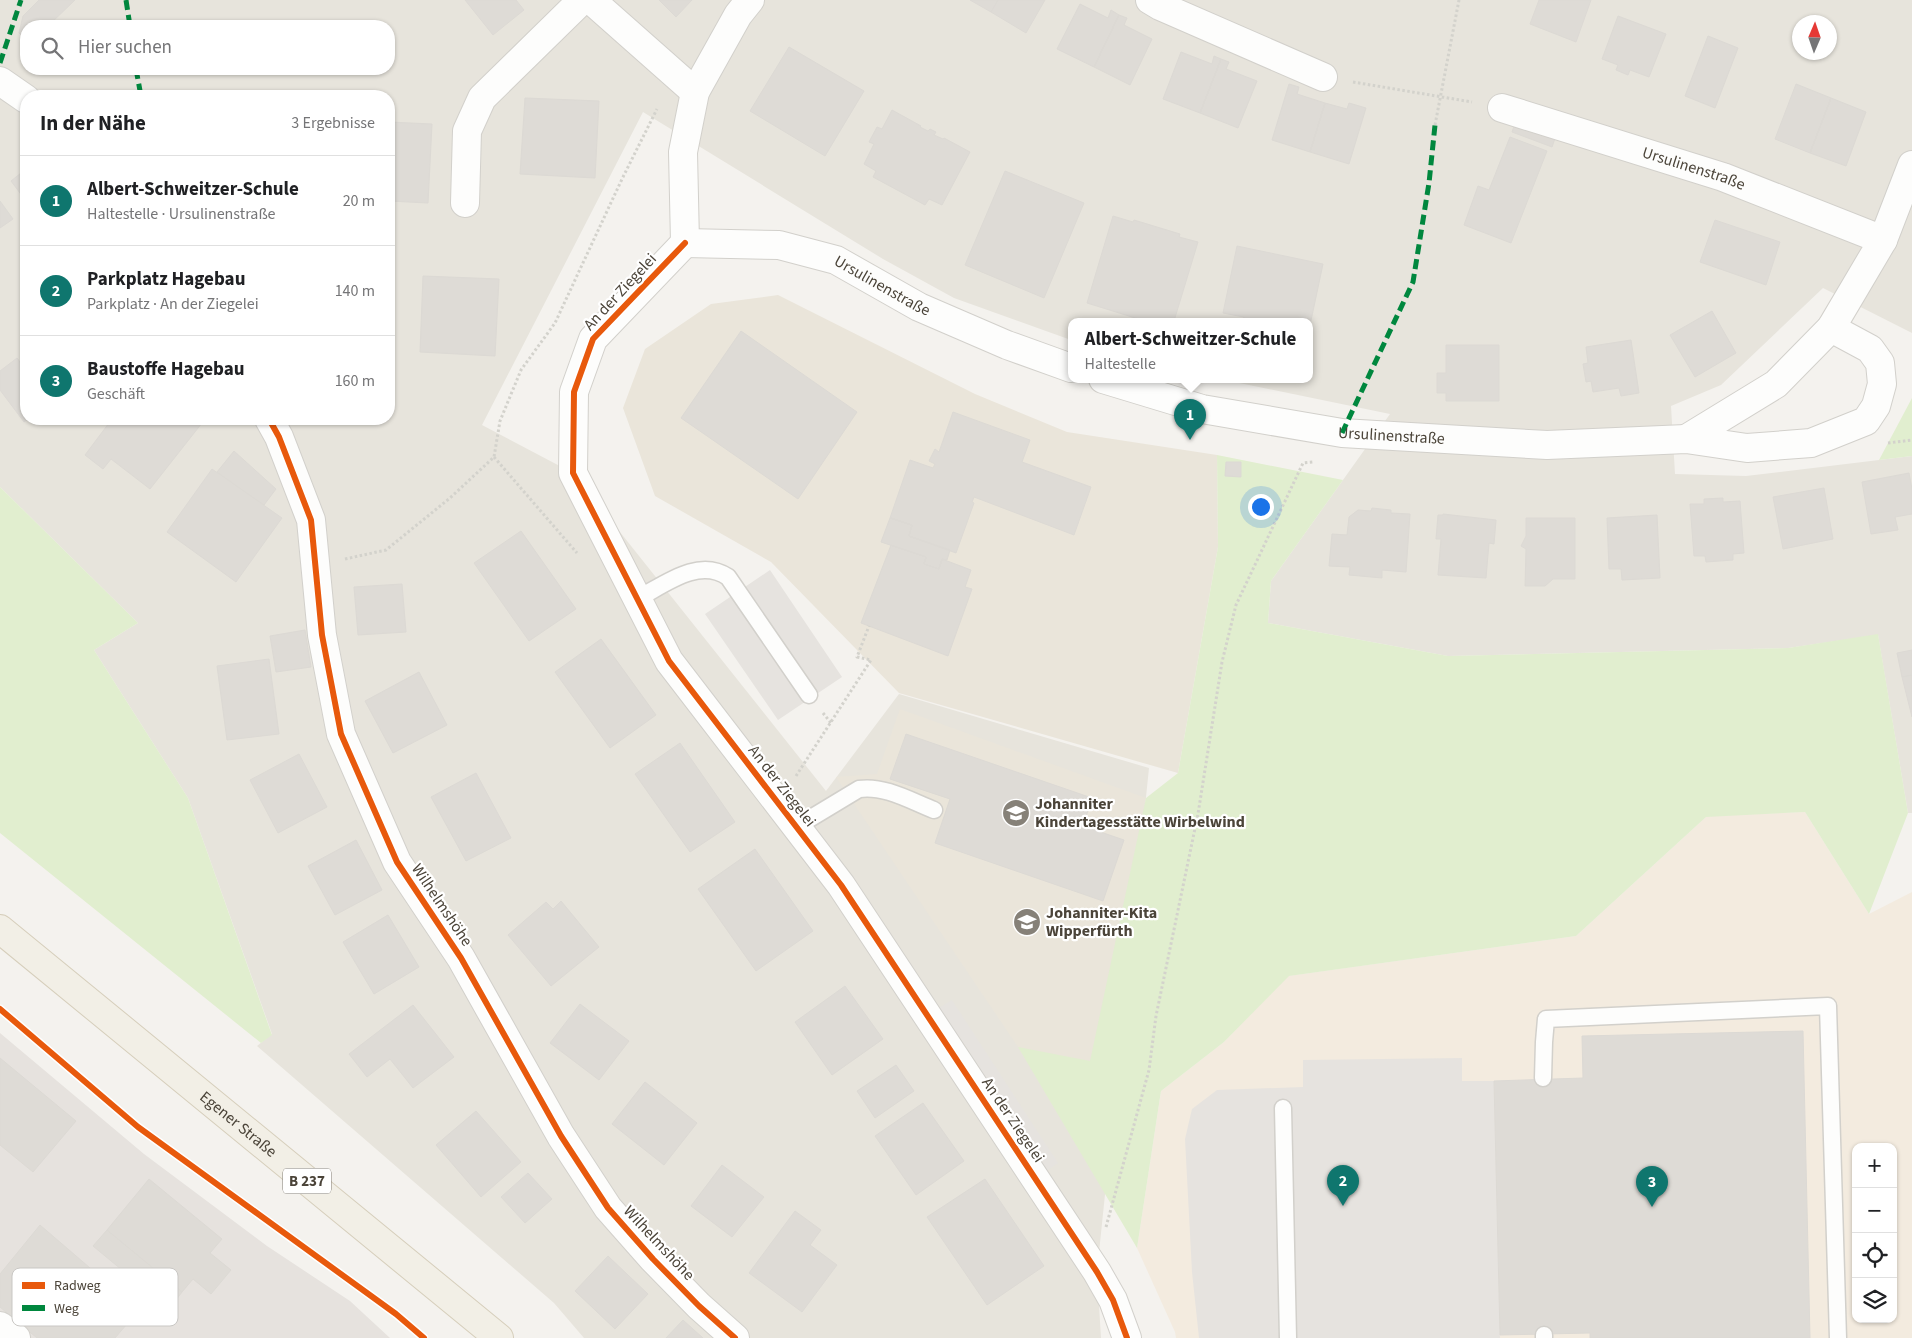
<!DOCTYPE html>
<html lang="de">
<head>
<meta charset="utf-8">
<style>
  :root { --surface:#fff; --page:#f2f2f2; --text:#202124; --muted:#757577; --line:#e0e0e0; --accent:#0f766e }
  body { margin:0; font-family:"Source Sans 3",sans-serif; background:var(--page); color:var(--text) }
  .controls { position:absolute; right:15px; bottom:15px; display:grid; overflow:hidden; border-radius:10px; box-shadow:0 1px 4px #0004 }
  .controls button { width:45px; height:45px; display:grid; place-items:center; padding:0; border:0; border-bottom:1px solid var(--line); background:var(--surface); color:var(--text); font:25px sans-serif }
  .compass { position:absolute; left:1792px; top:15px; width:45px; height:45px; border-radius:50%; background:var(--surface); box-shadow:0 1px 4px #0004; rotate:2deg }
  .you { position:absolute; left:1260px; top:506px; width:18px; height:18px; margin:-12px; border:4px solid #fff; border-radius:50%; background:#1a73e8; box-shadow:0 0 0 8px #1a73e833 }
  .badge { display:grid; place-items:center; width:32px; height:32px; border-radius:50%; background:var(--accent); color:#fff; font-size:16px; font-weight:700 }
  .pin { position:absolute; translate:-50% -41px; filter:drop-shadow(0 1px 2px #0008) }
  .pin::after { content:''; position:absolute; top:26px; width:18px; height:15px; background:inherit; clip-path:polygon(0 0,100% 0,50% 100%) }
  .popup { position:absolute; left:1068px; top:318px; width:245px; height:65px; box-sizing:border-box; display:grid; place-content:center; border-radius:10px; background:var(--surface); filter:drop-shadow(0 1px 4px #0005); font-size:16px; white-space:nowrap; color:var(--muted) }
  .popup b { font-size:19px; color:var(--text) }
  .popup::after { content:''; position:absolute; left:50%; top:100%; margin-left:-10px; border:10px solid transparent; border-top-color:var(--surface) }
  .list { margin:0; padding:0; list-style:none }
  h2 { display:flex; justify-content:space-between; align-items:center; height:65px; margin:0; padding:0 20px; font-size:21px }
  h2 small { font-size:16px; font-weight:400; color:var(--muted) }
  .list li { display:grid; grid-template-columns:32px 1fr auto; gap:15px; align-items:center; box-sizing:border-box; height:90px; padding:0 20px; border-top:1px solid var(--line) }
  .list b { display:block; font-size:19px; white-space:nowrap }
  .list p { margin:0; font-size:16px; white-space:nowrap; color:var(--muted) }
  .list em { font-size:16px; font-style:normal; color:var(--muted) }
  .icon { flex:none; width:28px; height:28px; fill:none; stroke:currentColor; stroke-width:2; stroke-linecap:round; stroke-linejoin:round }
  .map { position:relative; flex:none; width:1912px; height:1338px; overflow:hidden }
  .search { position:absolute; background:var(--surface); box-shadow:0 1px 4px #0004; left:20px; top:20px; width:375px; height:55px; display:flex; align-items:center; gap:12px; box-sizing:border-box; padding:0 18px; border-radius:20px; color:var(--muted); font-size:19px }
  .panel { position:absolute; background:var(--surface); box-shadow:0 1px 4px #0004; left:20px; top:90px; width:375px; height:335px; border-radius:20px }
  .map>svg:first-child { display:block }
  .residential { fill:#e7e4dc; fill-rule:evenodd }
  .commercial { fill:#f3ebdf; fill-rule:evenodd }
  .industrial { fill:#e6e2de }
  .education { fill:#eae5da }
  .green { fill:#e1eecf }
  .parking { fill:#e6e3df }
  .building { fill:#dedbd6; stroke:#dcd9d4 }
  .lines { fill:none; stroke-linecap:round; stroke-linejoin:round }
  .lane-casing { stroke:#d2d0cb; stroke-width:19 }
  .street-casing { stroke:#d2d0cb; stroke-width:30 }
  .primary-casing { stroke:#d6cebb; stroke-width:30 }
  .path { stroke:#d3d2cc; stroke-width:3; stroke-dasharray:2.5 2.5; stroke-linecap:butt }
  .lane { stroke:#fdfdfc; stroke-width:16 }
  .street { stroke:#fdfdfc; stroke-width:28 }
  .primary { stroke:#f2efe6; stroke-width:28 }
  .quiet { stroke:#00873e; stroke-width:5; stroke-dasharray:10 5; stroke-linecap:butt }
  .cycleway-casing { stroke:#fff; stroke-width:9 }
  .cycleway { stroke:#e8590c; stroke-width:6 }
  .labels { text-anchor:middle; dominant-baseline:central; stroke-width:4.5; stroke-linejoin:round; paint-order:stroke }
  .shield { fill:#fff; stroke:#817c74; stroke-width:1 }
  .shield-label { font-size:15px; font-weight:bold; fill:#4b4439 }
  .street-label { font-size:16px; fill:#4b4439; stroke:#fff }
  .poi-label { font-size:16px; font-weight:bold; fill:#4b4439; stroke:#fff; text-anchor:start }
  .key { fill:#fff; stroke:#c9c7c4; stroke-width:1 }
  .key-label { font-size:14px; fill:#4b4439 }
</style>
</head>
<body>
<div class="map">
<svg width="1912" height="1338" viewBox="0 0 1912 1338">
  <rect width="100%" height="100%" fill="#f4f2ee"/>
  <path class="residential" d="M0,0H1912V333L1823,288L1721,385L1671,406L1675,474L1746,476L1912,456V813H1908L1878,635L1788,648L1448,656L1268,623L1271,581L1390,414L1220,379H1309V321H1071V340L954,298L883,259L643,112L482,425L573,473L826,791L899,694L1149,768L1097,1272L1101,1338H584L554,1303L257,1046L272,1034L188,798L94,650L138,623L0,487ZM1800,22H1830V52H1800ZM26,26H389V69H26ZM26,96H389V419H26Z"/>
  <path class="commercial" d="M1805,812L1869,914L1912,892V1338H1176L1175,1332L1137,1248L1161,1091L1224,1042L1288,976L1576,936L1707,816ZM1856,1147H1893V1319H1856Z"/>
  <path class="industrial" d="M0,1033L144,1154L267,1246L350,1301L390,1338H0Z"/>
  <path class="education" d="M778,295L975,394L1067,432L1217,455L1218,547L1178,773L899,693L771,562L655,496L623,408L645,349L711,304Z
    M900,709L1146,798L1090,1062L1018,1047L836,777L877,774Z"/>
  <path class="green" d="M1912,398V456L1879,460Z
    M1217,455L1343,480L1271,581L1268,623L1448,656L1788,648L1878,634L1908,813L1869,914L1805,812L1706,817L1576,936L1289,976L1224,1042L1161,1091L1137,1248L1018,1047L1090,1061L1146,798L1178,773L1218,547Z
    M0,487L138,623L94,650L188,798L272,1035L261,1043L0,833Z"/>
  <path class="parking" d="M770,570L842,677L778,720L705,614Z
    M952,1000L1058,1163L1045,1172L939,1008Z
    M1462,1058V1081H1494L1500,1338H1199L1192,1272L1185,1139L1192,1109L1217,1090L1303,1087V1060Z"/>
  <path class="building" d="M39,0H75L48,26H26V40L19,33L23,16Z
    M465,0H516L524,10L493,35Z
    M659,0H692L676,17Z
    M970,0H998L991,12Z
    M998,0H1045L1026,33L991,12Z
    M1539,0H1591L1576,42L1530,24Z
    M1080,4L1108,18L1111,10L1119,15L1094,67L1057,49Z
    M1119,15L1127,18L1124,25L1152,39L1130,85L1094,67Z
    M1618,16L1666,34L1649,77L1630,70L1628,75L1616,70L1618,65L1602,59Z
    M1708,36L1738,48L1715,108L1685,96Z
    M789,47L864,91L825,156L750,111Z
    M1181,52L1212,64L1214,56L1221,59L1200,113L1163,99Z
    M1221,59L1229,62L1226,69L1257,81L1238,128L1200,113Z
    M1289,84L1299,87L1297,94L1325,103L1310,152L1272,140Z
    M1796,84L1831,98L1810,153L1775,139Z
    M525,98L599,101L595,178L520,174Z
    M1831,98L1866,112L1846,166L1810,153Z
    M1325,103L1347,109L1349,103L1366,108L1349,164L1310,152Z
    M892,110L921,126L920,127L928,131L930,129L936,132L934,135L943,139L944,138L970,152L942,205L929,199L925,205L873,177L876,171L864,164L874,144L869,142L877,127L882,129Z
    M1518,115L1558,130L1552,147L1512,132Z
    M389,122L432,124L428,203L389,201Z
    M1510,137L1547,151L1511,243L1464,225L1478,186L1489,190Z
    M26,169V201L11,181Z
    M1005,171L1084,203L1044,298L965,265Z
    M0,201L13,219L0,228Z
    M1113,216L1133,222L1134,220L1180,234L1179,237L1198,242L1174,321H1145L1087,303Z
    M1715,220L1780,242L1766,285L1700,262Z
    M1237,246L1323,264L1309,330V321H1243L1244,317L1223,313Z
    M423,276L499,279L495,356L420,352Z
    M1712,311L1736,353L1695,377L1670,335Z
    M741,331L857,412L798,499L681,418Z
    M1631,340L1639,393L1621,396L1619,388L1593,392L1591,381L1586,382L1583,364L1588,363L1586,347Z
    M1446,345H1499V401H1446V393H1437V373H1446Z
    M17,358L26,370V419H28L24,422L0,390V371Z
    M953,412L1030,440L1022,462L1091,487L1074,535L974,497L972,502L974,503L956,553L909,536L912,525L890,518L910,460L933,468L935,464L929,461L935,449L939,452Z
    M112,419H197L202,423L150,489L111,459L103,469L85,455Z
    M234,451L276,489L264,505L217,472Z
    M1226,462H1241V477L1225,476Z
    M212,469L282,518L236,582L167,532Z
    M1909,473L1912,489V514L1895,517L1898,530L1871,534L1862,482Z
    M1824,488L1833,539L1783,549L1773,497Z
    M1723,498V502L1740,501L1744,553L1733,554V560L1706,562L1705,556H1694L1690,504H1704V499Z
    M1372,508L1391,510V513L1410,514L1406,572L1382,570V578L1349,575L1350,567L1329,566L1332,534L1347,535L1349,517L1358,510L1371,511Z
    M1443,514L1496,520L1494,544L1489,543L1486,578L1438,575L1441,539H1436L1438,515H1443Z
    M1657,515L1660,578L1622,580L1621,569H1609L1607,518Z
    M890,518L912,525L909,536L950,550L947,560L942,559L939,569L924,564L926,557L881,542Z
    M1526,518H1575V579H1553L1545,586H1525L1526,549L1521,546L1526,536Z
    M521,531L576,609L529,641L474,563Z
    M891,545L926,557L924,564L939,569L942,559L971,570L965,587L972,589L948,656L861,623Z
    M402,584L406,632L358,635L354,587Z
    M305,630L311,667L276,672L270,636Z
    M601,639L656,715L610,748L555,672Z
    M1912,650V675L1902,677L1897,653Z
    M269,659L279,734L227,740L217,666Z
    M419,672L447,725L393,753L365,701Z
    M1912,675V717L1902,677Z
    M906,734L1092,798L1083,826L1124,840L1103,901L935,843L950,799L890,779Z
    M680,743L735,822L690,852L635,774Z
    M299,754L327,807L278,833L250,780Z
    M476,773L511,838L466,861L431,797Z
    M356,840L382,890L335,915L308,866Z
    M755,849L813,931L756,971L698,889Z
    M561,901L599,947L551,986L508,935L546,902L553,909Z
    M388,915L419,967L374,994L343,942Z
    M845,986L883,1039L832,1075L795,1022Z
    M580,1004L629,1041L599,1080L550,1043Z
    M413,1005L454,1057L413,1088L390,1059L367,1077L349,1054Z
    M1803,1031L1810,1338H1590V1333L1500,1335L1494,1081L1583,1078L1582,1036Z
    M0,1058L76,1121L33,1172L0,1145Z
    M896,1065L914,1091L875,1118L857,1091Z
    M645,1082L697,1123L664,1165L612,1124Z
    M923,1103L964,1161L916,1195L875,1136Z
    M476,1111L521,1162L481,1197L436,1145Z
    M722,1165L764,1197L732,1237L691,1206Z
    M528,1173L552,1199L525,1223L501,1197Z
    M149,1179L222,1239L210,1253L231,1270L211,1294L193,1279L182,1292L107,1230Z
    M985,1179L1044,1266L987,1305L927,1217Z
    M795,1211L821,1230L810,1245L837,1265L802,1312L749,1273Z
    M40,1225L139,1310L115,1338H37L0,1307V1274Z
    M107,1230L182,1292L169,1309L93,1246Z
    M608,1256L648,1294L615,1329L575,1291Z
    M683,1320L703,1338H666Z"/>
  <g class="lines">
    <g class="lane-casing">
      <path id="lane" d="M637,599C664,585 698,557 728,577L809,695
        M796,827L859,789C884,785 911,801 934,810
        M1543,1078L1544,1042L1546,1019L1828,1006L1838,1338
        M1283,1108L1288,1338
        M1544,1338V1335"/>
    </g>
    <g class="street-casing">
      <g id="street">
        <path d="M591,0L695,92"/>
        <path d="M1150,0L1160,6L1323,77"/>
        <path d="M0,81L26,99"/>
        <path id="s1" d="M1502,108L1723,177L1883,240"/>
        <path d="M465,203L467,131L482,98L582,0"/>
        <path d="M685,243L593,339L574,392L573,473L669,661L841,885L1097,1272L1113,1300L1127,1338"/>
        <path id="s2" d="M685,243L779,245L836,260L919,307L1007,345L1071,368"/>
        <path d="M685,243L683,152L695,92L738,15L750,0"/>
        <path id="s3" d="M1103,379L1202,409L1342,433L1547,445L1686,439L1747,448L1811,443L1866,421L1876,406L1882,384L1880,363L1870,349L1831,328"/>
        <path d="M269,419L279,437L311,520L322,635L341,734L397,862L461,958L561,1136L608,1208L653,1259L699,1306L735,1338"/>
        <path d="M1686,439L1776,384L1831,328L1883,240L1912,165"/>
        <path d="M0,1326L16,1338"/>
      </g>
    </g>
    <g class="primary-casing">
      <g id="primary">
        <path id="s4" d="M0,929L499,1338"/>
      </g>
    </g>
    <path class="path" d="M1353,82L1472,102
      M1435,125L1459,0
      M1888,443L1912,440
      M494,457L577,553
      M345,559L386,550L450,498L494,457L500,421L521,370L555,323L622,179L657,109
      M823,713L831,723
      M796,776L871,660L857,657L869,626
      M1106,1227L1149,1070L1156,1016L1198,814L1222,662L1236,605L1303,463L1313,462"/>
    <use href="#lane" class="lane"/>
    <use href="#street" class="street"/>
    <use href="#primary" class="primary"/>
    <path class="quiet" d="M126,0L130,26
      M0,63L21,0
      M136,69L141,96
      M1342,433L1413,282L1429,183L1435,125"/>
    <g class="cycleway-casing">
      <path id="cycleway" d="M685,243L593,339L574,392L573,473L669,661L841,885L1097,1272L1113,1300L1127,1338
        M269,419L279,437L311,520L322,635L341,734L397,862L461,958L561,1136L608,1208L653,1259L699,1306L735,1338
        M0,1009L138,1127L396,1314L424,1338"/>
    </g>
    <use href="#cycleway" class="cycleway"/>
  </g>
  <defs>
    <g id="school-disc" transform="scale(1.4375)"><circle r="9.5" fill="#868178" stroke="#fff"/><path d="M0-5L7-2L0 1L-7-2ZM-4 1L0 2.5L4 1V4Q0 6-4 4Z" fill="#fff"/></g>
  </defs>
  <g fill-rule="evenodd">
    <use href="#school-disc" x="1016" y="813"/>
    <use href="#school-disc" x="1027" y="922"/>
  </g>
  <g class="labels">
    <rect class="shield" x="283" y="1168.5" width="48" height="25" rx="4"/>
    <g class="shield-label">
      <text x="307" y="1181">B 237</text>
    </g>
    <g class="street-label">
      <text stroke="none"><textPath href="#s1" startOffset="201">Ursulinenstraße</textPath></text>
      <text stroke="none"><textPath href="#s2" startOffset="206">Ursulinenstraße</textPath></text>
      <text transform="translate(620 292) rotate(-47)">An der Ziegelei</text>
      <text stroke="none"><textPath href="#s3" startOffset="295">Ursulinenstraße</textPath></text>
      <text transform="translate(782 786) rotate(52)">An der Ziegelei</text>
      <text transform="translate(442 905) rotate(56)">Wilhelmshöhe</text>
      <text transform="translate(1013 1120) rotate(56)">An der Ziegelei</text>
      <text stroke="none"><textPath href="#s4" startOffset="308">Egener Straße</textPath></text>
      <text transform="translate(659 1243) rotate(47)">Wilhelmshöhe</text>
    </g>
    <g class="poi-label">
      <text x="1035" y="804">Johanniter<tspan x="1035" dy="18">Kindertagesstätte Wirbelwind</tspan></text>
      <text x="1046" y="913">Johanniter-Kita<tspan x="1046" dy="18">Wipperfürth</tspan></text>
    </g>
  </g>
  <rect x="12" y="1268" width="166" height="58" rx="8" class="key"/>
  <rect x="22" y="1282" width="23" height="7" fill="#e8590c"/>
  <rect x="22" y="1305" width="23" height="6" fill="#00873e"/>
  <g class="key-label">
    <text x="54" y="1290">Radweg</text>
    <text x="54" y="1313">Weg</text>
  </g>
</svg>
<div class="controls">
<button>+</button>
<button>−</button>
<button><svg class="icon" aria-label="locate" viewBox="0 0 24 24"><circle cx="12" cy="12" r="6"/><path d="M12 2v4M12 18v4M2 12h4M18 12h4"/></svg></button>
<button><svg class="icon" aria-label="layers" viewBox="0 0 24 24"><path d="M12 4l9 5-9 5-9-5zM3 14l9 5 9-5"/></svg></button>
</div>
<svg class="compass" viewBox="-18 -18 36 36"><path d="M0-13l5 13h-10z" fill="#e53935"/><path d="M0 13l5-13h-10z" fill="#757577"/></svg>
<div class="you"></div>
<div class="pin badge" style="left:1190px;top:440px">1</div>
<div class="popup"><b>Albert-Schweitzer-Schule</b>Haltestelle</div>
<div class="pin badge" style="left:1343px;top:1206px">2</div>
<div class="pin badge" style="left:1652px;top:1207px">3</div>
<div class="search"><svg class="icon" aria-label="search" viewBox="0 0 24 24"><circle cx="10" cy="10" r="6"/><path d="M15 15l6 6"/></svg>Hier suchen</div>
<section class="panel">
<h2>In der Nähe<small>3 Ergebnisse</small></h2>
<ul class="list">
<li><span class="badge">1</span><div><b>Albert-Schweitzer-Schule</b><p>Haltestelle · Ursulinenstraße</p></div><em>20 m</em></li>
<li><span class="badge">2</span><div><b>Parkplatz Hagebau</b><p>Parkplatz · An der Ziegelei</p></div><em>140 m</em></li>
<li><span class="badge">3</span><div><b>Baustoffe Hagebau</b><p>Geschäft</p></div><em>160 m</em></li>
</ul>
</section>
</div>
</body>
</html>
